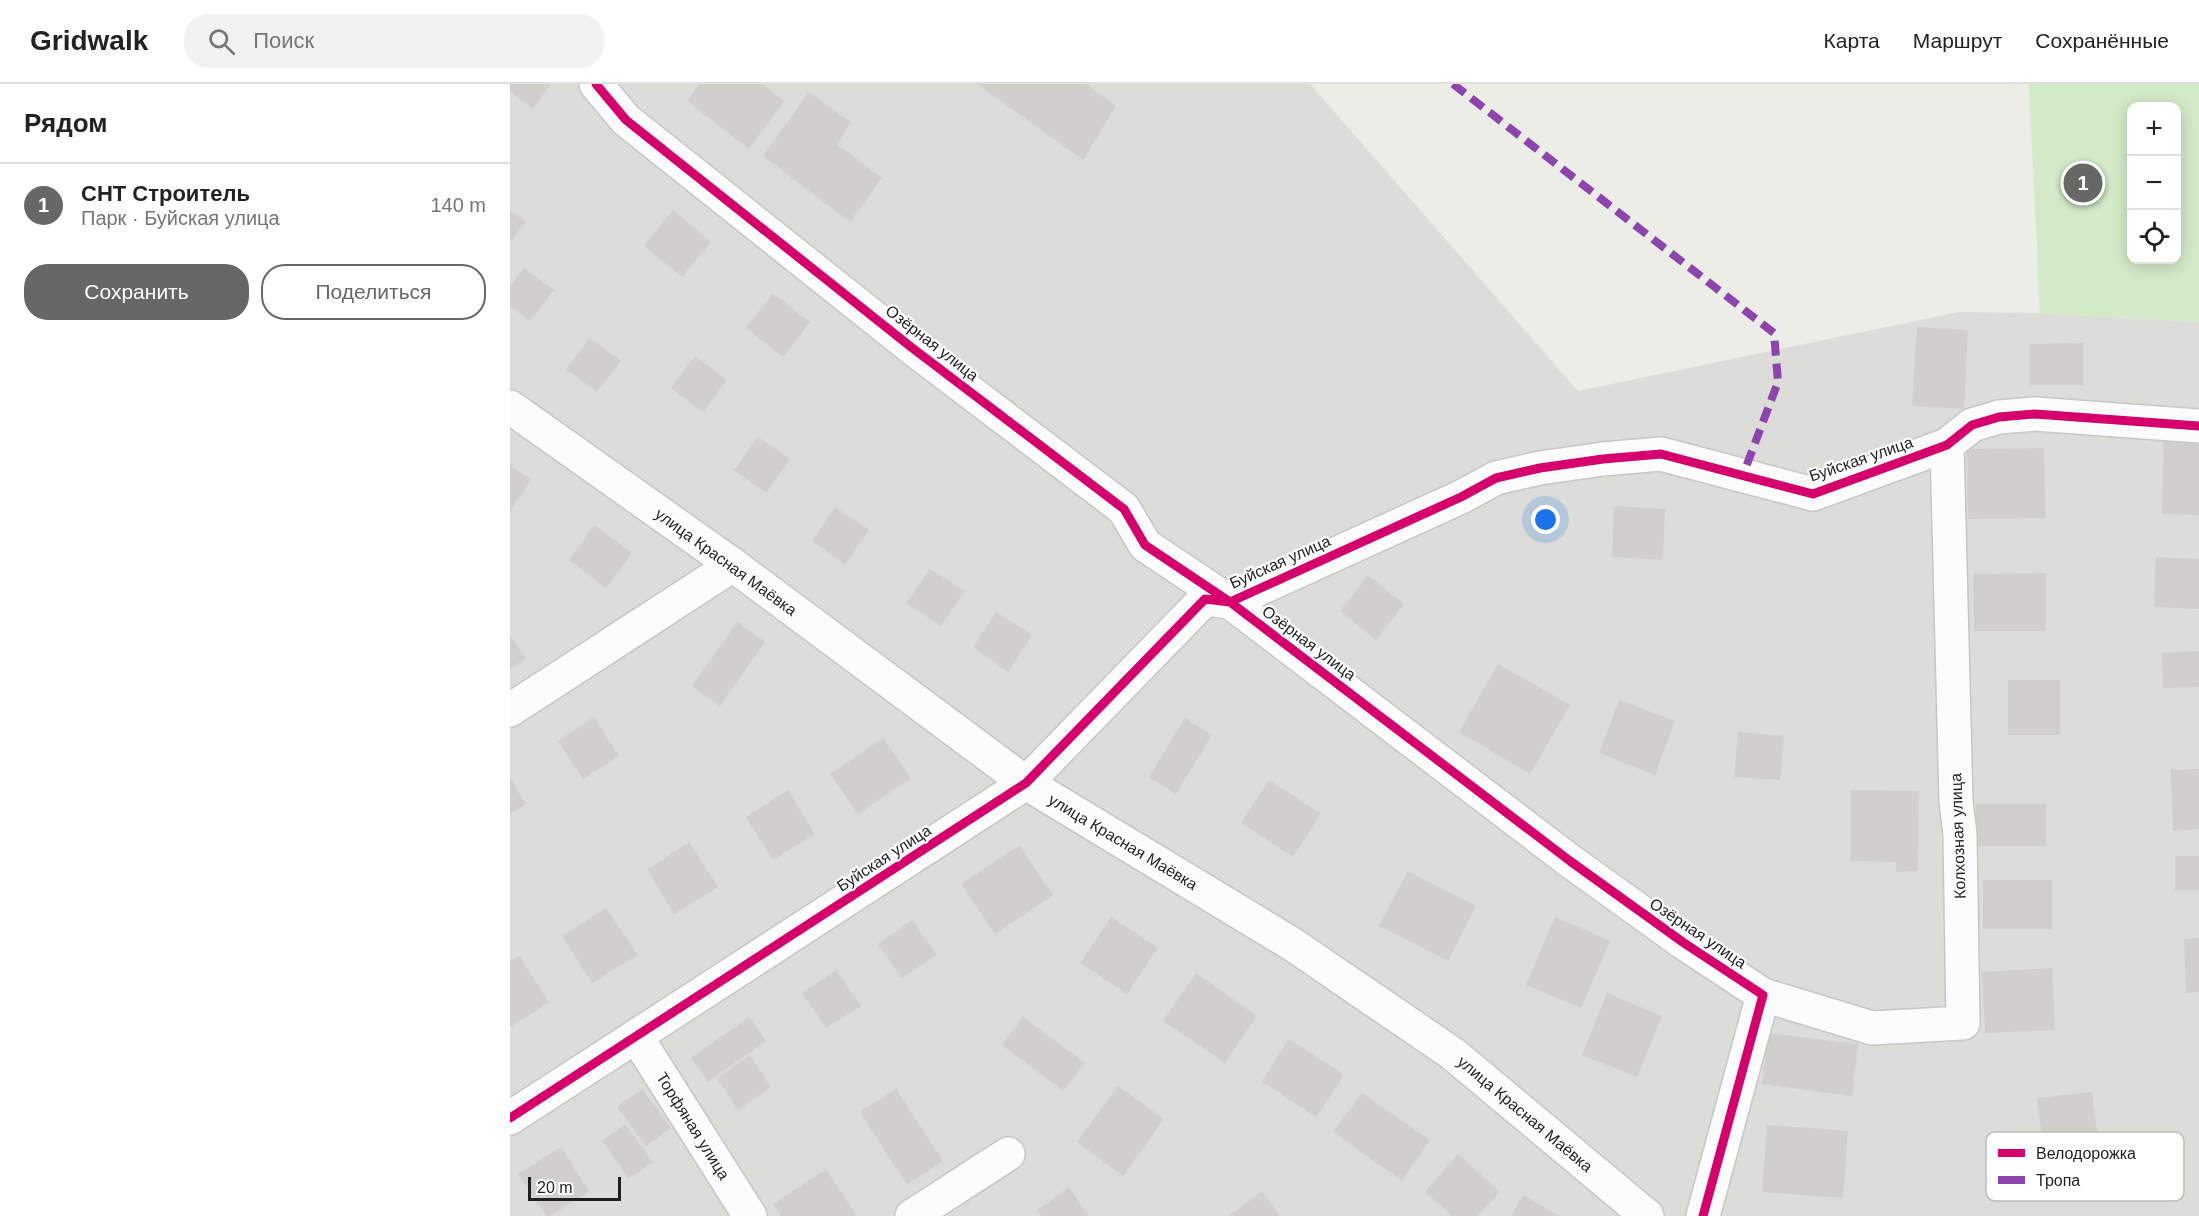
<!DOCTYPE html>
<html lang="ru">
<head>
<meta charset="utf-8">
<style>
  :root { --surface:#fff; --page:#f2f2f2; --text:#222; --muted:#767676; --line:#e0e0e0; --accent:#676765 }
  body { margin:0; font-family:Arial,sans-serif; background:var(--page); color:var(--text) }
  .controls { position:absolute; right:18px; top:18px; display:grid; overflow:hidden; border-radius:12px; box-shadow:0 3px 15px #0003 }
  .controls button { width:54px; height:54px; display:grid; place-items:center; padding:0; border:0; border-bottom:2px solid var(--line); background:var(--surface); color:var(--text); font:30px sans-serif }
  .scale { position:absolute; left:18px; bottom:15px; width:93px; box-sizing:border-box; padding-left:6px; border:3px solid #1f1f1f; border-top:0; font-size:16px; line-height:21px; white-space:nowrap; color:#1f1f1f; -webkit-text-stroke:4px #fff; paint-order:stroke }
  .you { position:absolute; left:1036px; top:436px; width:21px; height:21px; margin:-15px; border:4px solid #fff; border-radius:50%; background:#1a73e8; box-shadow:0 0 0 9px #1a73e833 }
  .badge { display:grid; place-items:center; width:39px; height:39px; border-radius:50%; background:var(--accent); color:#fff; font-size:20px; font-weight:700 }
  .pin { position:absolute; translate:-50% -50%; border:3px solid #fff; box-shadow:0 2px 6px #0006 }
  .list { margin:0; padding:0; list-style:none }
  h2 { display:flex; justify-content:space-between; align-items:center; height:78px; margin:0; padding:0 24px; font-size:26px }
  h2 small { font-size:20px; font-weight:400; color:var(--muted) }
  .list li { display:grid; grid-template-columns:39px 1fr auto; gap:18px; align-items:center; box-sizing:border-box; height:84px; padding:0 24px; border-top:2px solid var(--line) }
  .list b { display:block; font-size:22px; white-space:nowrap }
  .list p { margin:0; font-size:20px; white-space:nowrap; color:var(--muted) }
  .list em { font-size:20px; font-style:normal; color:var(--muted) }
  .actions { display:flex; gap:12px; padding:18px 24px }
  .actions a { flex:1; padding:14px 0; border:2px solid var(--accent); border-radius:24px; text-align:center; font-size:21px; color:var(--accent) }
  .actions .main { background:var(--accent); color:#fff }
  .icon { flex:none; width:33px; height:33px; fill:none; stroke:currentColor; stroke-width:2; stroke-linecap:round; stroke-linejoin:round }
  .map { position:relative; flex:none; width:1689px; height:1132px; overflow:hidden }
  header { display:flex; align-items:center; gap:36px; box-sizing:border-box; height:84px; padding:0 30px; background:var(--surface); border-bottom:2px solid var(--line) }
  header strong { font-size:28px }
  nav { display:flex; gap:33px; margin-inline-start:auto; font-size:21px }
  .search { width:420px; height:54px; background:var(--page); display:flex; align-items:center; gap:15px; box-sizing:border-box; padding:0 21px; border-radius:24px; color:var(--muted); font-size:22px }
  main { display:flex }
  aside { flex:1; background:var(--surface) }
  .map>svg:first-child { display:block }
  .residential { fill:#dcdcd9 }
  .grass { fill:#d3eac8; fill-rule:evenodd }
  .building { fill:#d0cfcb }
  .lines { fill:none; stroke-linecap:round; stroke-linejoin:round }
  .minor-casing { stroke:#c6c6c4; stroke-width:36 }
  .minor { stroke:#fcfcfc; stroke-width:33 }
  .quiet { stroke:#8e44ad; stroke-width:8; stroke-dasharray:15 8; stroke-linecap:butt }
  .cycleway-casing { stroke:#fff; stroke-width:13 }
  .cycleway { stroke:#d6006c; stroke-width:9 }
  .labels { text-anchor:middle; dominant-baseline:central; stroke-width:4.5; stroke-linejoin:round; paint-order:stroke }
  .street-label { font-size:16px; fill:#1f1f1f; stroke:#fff }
  .key { fill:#fff; stroke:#bcbcbc; stroke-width:1.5 }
  .key-label { font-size:16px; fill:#1f1f1f }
</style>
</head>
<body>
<header>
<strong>Gridwalk</strong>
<div class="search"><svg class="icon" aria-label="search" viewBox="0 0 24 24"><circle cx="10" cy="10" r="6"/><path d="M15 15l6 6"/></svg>Поиск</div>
<nav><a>Карта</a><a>Маршрут</a><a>Сохранённые</a></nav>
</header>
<main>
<aside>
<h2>Рядом<small></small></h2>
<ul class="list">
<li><span class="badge">1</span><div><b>СНТ Строитель</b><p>Парк · Буйская улица</p></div><em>140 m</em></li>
</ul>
<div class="actions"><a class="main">Сохранить</a><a>Поделиться</a></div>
</aside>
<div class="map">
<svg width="1689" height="1132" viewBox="0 0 1689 1132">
  <rect width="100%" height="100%" fill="#edede8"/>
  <path class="residential" d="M0,0H800L1068,307L1449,228L1530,229L1689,238V1132H0Z"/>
  <path class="grass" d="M1519,0H1689V238L1530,229ZM1622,22H1666V176H1622Z"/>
  <path class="building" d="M0,0H41L23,25L0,8Z
    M189,0H252L274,17L239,65L177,17Z
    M467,0H576L606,22L573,76Z
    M299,8L341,38L327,60L372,94L340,138L253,72Z
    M0,126L16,138L0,158Z
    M163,126L201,158L172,193L134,162Z
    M14,184L44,206L20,237L0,222V202Z
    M263,209L300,238L273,273L236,244Z
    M1407,243L1458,246L1454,325L1402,322Z
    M80,254L111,277L87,308L56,285Z
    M1573,259V301H1520V260Z
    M185,272L217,296L193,328L161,304Z
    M248,353L280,375L256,409L224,386Z
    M1654,354H1689V431L1652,430Z
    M1534,364L1535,434L1458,435L1457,365Z
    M0,381L21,396L0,427Z
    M1104,422L1155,425L1153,476L1102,473Z
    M325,423L359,446L335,481L302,457Z
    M84,441L122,469L96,504L59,476Z
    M1646,473L1689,475V525L1644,523Z
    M420,485L455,507L431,542L396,519Z
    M1536,489V547H1464L1463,490Z
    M858,491L894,520L866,556L830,527Z
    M486,528L522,551L498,588L463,563Z
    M227,538L255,558L210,622L182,602Z
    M0,552L16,574L0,586Z
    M1689,567V603L1653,604L1652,569Z
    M988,580L1060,621L1020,690L949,648Z
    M1498,596H1550V651H1498Z
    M1109,616L1165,637L1145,691L1089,669Z
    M84,633L109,672L73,695L48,657Z
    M675,634L702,651L666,710L639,693Z
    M1228,648L1274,652L1270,696L1224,693Z
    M373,654L401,694L348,730L320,690Z
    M1689,685V745L1663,747L1661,686Z
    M0,694L16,720L0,730Z
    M759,696L811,730L783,773L731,739Z
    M278,706L305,750L263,776L236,733Z
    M1341,706L1409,707L1408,787L1386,788V778L1341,777Z
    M1466,720H1536V762H1466Z
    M179,758L208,803L164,830L137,786Z
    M509,761L543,811L485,850L451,800Z
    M1665,772H1689V806H1665Z
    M898,787L966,822L938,877L869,842Z
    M1473,796H1542V845H1473Z
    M96,824L128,871L82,899L52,852Z
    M601,833L648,864L617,910L570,879Z
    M1045,833L1100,857L1071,924L1016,901Z
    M402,836L427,871L392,894L368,860Z
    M1689,854V908L1676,909L1674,855Z
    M9,872L39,918L0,943V878Z
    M1542,884L1545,946L1475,949L1472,888Z
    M326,886L351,922L316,944L292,909Z
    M686,889L747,932L715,979L653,937Z
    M1097,909L1152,932L1127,993L1072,971Z
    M239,933L256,957L198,998L181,974Z
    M513,933L575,979L553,1007L492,961Z
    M1258,949L1348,960L1342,1012L1252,1000Z
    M779,955L834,991L806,1033L752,997Z
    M240,971L261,1003L228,1026L207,994Z
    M608,1002L654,1035L613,1092L567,1058Z
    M132,1005L161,1044L136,1062L107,1023Z
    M386,1005L433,1077L397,1101L350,1028Z
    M1582,1008L1594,1102L1539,1108L1527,1014Z
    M852,1009L920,1056L892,1097L823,1048Z
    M115,1040L143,1078L119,1095L92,1057Z
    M1257,1041L1338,1047L1333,1114L1252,1108Z
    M51,1063L79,1107L40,1132H36L8,1090Z
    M948,1070L990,1108L968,1132H942L915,1108Z
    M316,1085L347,1132H271L263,1120Z
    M559,1103L579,1132H531L527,1126Z
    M752,1107L770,1132H719Z
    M1013,1111L1049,1132H1001Z"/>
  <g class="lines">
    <g class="minor-casing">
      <path id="minor" d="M86,0L116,36L401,263L614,425L635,461L720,518L1060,777L1174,859L1253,911L1193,1132
        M0,323L223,481L516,699L782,860L943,970L1137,1132
        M0,626L223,481
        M1253,911L1362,944L1453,939L1450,751L1446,717L1437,361
        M126,952L240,1132
        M0,1034L516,699L695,515L720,518L951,413L986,394L1030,384L1093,375L1151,370L1303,410L1437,361L1462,341L1489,333L1525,330L1689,342
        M402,1132L498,1070"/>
    </g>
    <use href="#minor" class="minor"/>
    <path class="quiet" d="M943,0L1264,249L1268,298L1233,391"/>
    <g class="cycleway-casing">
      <path id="cycleway" d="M86,0L116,36L401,263L614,425L635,461L720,518L1060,777L1174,859L1253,911L1193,1132
        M0,1034L516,699L695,515L720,518L951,413L986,394L1030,384L1093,375L1151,370L1303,410L1437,361L1462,341L1489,333L1525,330L1689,342"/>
    </g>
    <use href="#cycleway" class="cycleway"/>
  </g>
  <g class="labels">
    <g class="street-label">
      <text transform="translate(422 259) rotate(38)">Озёрная улица</text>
      <text transform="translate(1351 375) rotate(-19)">Буйская улица</text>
      <text transform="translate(216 478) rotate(36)">улица Красная Маёвка</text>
      <text transform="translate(770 478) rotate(-24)">Буйская улица</text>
      <text transform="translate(799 559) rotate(37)">Озёрная улица</text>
      <text transform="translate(1448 752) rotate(-92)">Колхозная улица</text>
      <text transform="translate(613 758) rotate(31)">улица Красная Маёвка</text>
      <text transform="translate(374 774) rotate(-33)">Буйская улица</text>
      <text transform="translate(1188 849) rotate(34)">Озёрная улица</text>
      <text transform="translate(1015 1030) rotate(40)">улица Красная Маёвка</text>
      <text transform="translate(183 1042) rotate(58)">Торфяная улица</text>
    </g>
  </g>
  <rect x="1476" y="1048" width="198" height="69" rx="9" class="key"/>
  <rect x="1488" y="1065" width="27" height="8" fill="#d6006c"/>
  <rect x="1488" y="1092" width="27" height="8" fill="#8e44ad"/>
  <g class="key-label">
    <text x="1526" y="1075">Велодорожка</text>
    <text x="1526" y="1102">Тропа</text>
  </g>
</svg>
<div class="controls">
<button>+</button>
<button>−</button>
<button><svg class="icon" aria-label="locate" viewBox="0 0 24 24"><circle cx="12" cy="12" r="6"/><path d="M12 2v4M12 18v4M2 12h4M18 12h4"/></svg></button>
</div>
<div class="scale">20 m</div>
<div class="you"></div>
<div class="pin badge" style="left:1573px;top:99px">1</div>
</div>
</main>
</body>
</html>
